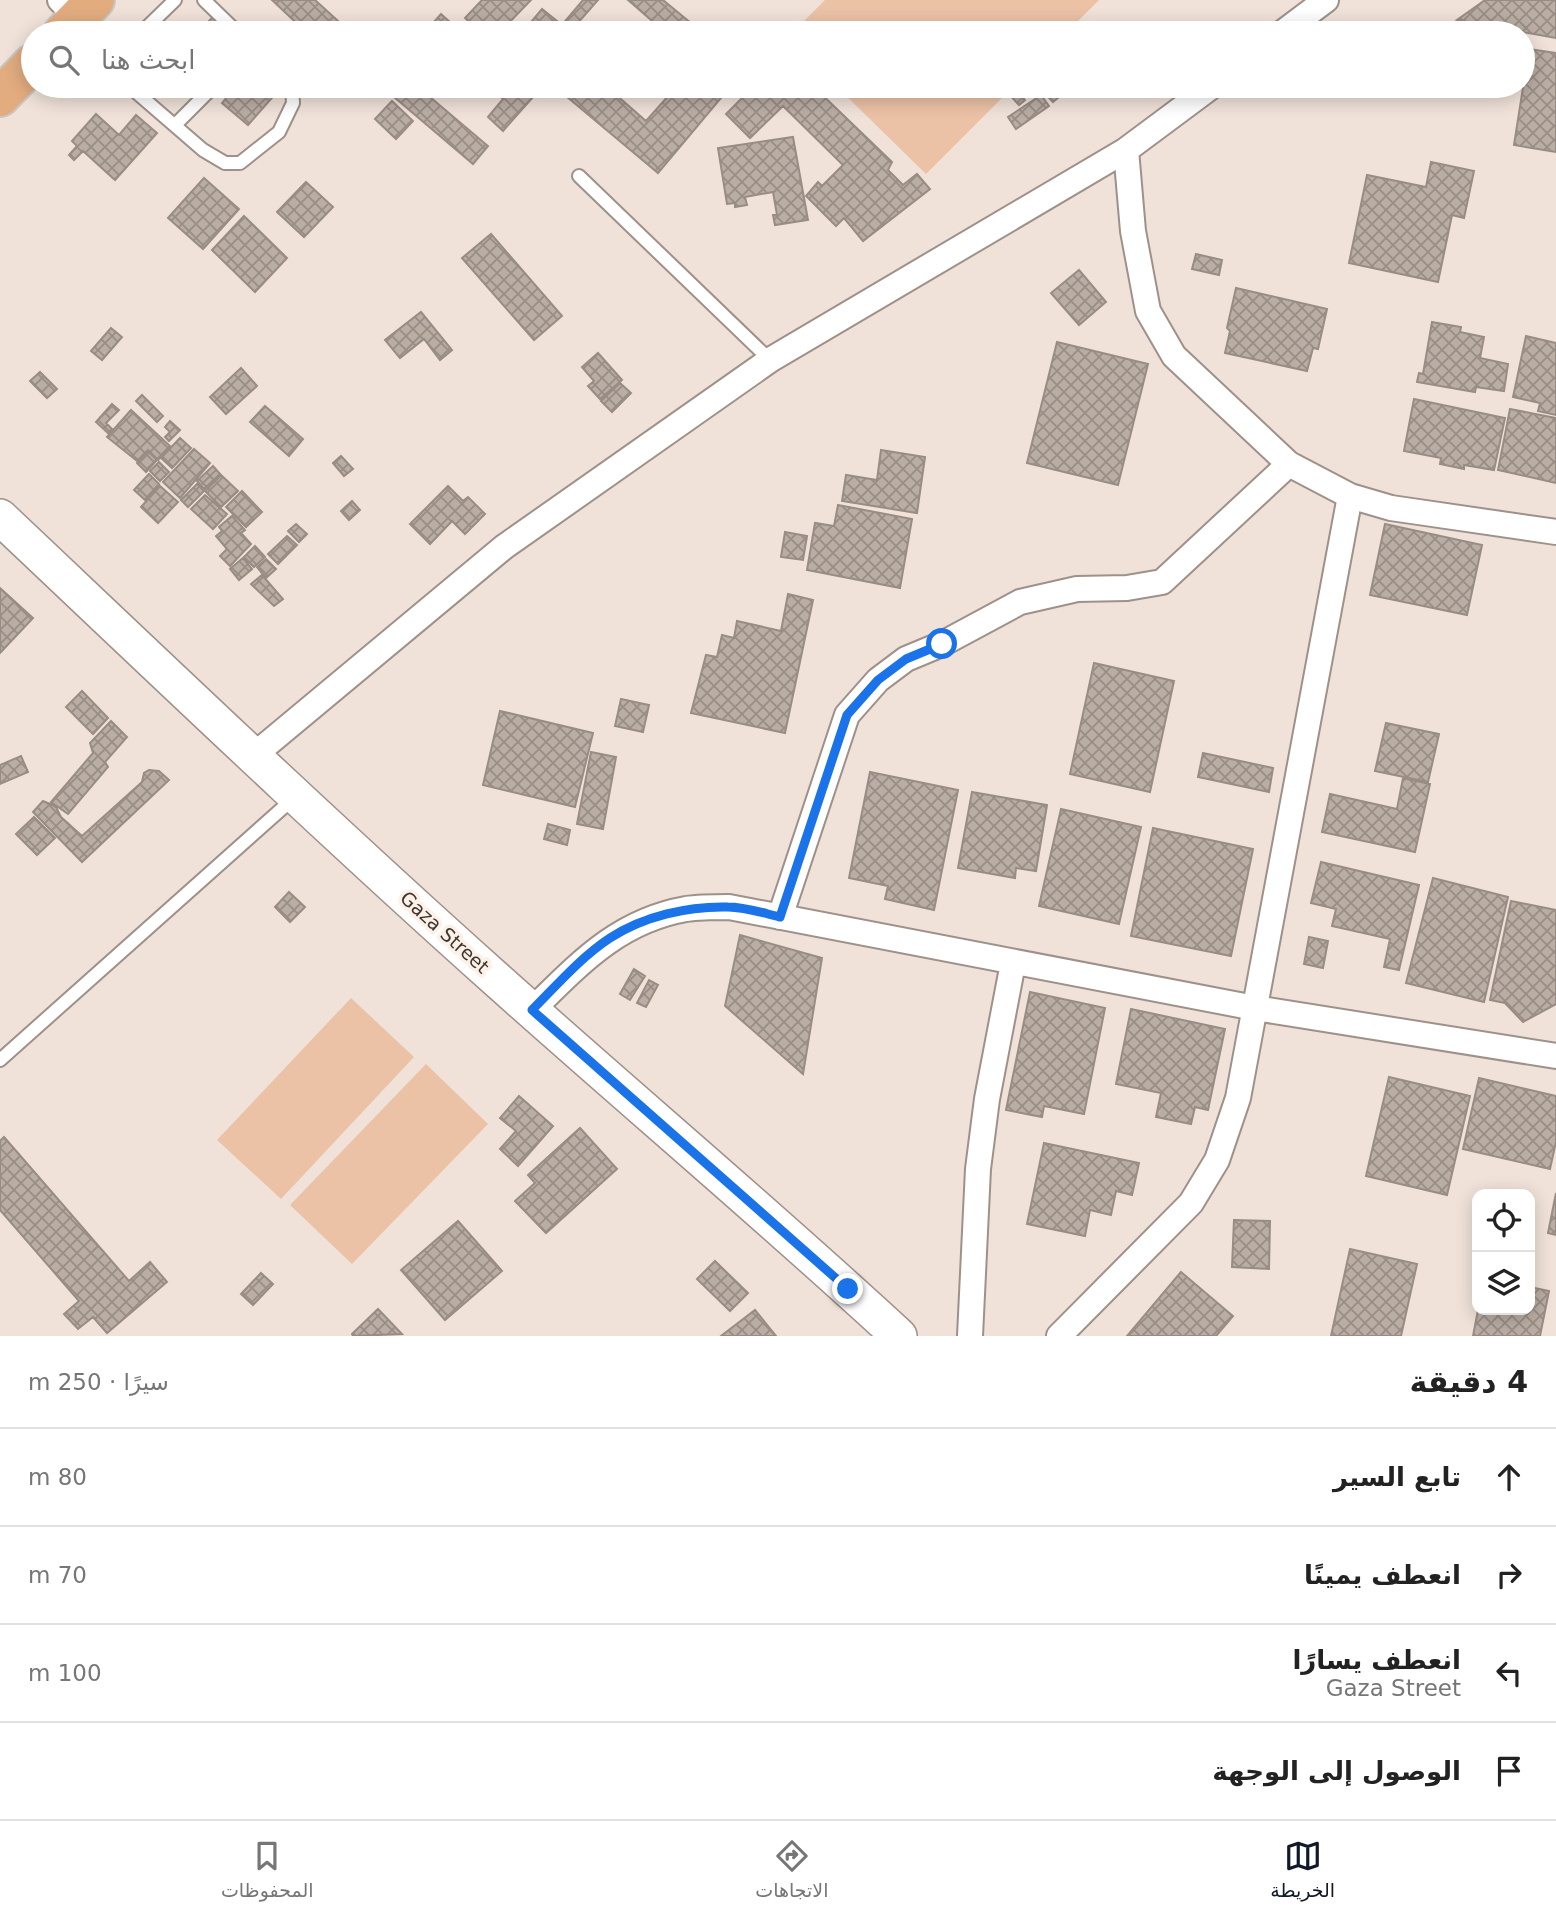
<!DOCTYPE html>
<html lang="ar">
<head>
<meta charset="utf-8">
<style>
  :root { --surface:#fff; --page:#f6f6f6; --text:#222; --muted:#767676; --line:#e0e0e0; --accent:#111827 }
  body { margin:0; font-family:"DejaVu Sans",Vazirmatn,sans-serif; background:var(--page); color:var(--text); direction:rtl }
  .controls { position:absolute; right:21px; bottom:21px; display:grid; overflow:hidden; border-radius:14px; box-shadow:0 4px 18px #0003 }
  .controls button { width:63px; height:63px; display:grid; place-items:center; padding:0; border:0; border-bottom:2px solid var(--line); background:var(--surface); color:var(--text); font:35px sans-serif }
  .stop { position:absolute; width:21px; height:21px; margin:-16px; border:5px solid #1a73e8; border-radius:50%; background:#fff }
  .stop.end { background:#1a73e8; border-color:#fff; box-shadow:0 2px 7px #0008 }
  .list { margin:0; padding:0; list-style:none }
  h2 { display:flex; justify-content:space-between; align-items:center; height:91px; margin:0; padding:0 28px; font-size:30px }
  h2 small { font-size:23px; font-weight:400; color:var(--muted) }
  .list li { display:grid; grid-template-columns:46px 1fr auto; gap:21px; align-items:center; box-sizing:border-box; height:98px; padding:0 28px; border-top:2px solid var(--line) }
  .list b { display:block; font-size:26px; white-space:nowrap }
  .list p { margin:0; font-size:23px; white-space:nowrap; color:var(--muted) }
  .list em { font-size:23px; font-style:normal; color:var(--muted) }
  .icon { flex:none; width:38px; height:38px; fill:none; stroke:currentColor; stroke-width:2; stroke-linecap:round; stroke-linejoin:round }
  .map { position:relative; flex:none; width:1556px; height:1336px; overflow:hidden; direction:ltr }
  .search { position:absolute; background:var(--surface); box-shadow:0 4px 18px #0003; left:21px; right:21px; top:21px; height:77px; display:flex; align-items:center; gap:18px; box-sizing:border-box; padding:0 24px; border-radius:38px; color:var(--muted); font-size:26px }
  .sheet { height:483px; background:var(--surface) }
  nav { display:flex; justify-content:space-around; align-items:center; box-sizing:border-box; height:98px; border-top:2px solid var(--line); background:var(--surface); font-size:19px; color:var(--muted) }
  nav a { display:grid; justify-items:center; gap:4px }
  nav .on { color:var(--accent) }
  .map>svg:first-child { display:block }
  .grass { fill:#ebc2a6 }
  .building { fill:url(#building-cross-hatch); stroke:#988c84; stroke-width:2 }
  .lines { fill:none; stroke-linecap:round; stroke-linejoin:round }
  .lane-casing { stroke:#9e9189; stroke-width:16 }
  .street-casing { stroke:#9e9189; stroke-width:28 }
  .secondary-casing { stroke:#9e9189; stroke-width:38 }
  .primary-casing { stroke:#c8c7c6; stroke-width:42 }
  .lane { stroke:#fff; stroke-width:12 }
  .street { stroke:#fff; stroke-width:24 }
  .secondary { stroke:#fff; stroke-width:35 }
  .primary { stroke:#e2ac7f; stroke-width:38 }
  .route { stroke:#1a73e8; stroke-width:9 }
  .labels { text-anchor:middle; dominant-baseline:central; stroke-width:7; stroke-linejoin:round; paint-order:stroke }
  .street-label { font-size:19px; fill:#3c3633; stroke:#fdf0e6 }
</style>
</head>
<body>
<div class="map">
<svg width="1556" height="1336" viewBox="0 0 1556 1336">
  <defs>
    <pattern id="building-cross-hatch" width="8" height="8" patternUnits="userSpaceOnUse" patternTransform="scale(1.75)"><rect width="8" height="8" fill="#baada4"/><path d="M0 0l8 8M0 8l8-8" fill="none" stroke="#988e86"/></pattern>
  </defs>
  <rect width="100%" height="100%" fill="#f0e2d9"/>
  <path class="grass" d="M825,0H1099L1066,33H792Z
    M836,86H1014L926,174Z
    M351,998L414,1057L281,1199L217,1140Z
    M426,1064L488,1124L352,1264L290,1205Z"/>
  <path class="building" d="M272,0H315L348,30L345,33H307Z
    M482,0H531L499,33H481L465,18Z
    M583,0H598L569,33H522L542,9L562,25Z
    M628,0H663L703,33H666Z
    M1485,0H1556V38L1457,20Z
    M441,14L462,33H430L427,30Z
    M213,17L228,33H197Z
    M1529,49L1556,53V152L1514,145Z
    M177,86H204L192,98Z
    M236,86H270L277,92L248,125L222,103Z
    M381,86H417L488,146L473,164Z
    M488,86H520L533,97L503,131L488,117L503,99Z
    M554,86H606L646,121L677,86H731L658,173Z
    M754,86H813L892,162L888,170L903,185L917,174L930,189L863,241L844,218L836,226L806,196L818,182L822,186L843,165L783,106L750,138L726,114Z
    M1042,86H1063L1067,90L1053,102L1040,88Z
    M1015,88L1025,100L1019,105L1009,94Z
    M1041,95L1049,106L1016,129L1008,117Z
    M392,101L413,121L396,139L375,119Z
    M96,114L119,135L136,115L157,133L115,180L83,151L74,160L69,155L77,146L72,141Z
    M793,137L808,220L775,225L773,215H777L773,192L745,197L747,205L735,207V203L727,204L718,148Z
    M1431,162L1474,171L1464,218L1452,215L1438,282L1349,263L1367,175L1426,187Z
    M204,178L239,209L203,249L168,218Z
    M306,182L333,207L304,237L277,212Z
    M244,216L287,258L255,292L212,250Z
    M491,234L562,316L534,340L462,258Z
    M1196,254L1222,260L1219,275L1192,269Z
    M1079,270L1106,302L1079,325L1051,293Z
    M1236,288L1327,309L1318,349L1313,348L1307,371L1225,353L1230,331L1227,328Z
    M421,312L452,350L440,360L424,339L400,358L385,340Z
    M1432,322L1461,327L1460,332L1484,337L1480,358L1508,364L1504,391L1476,387L1475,392L1417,382L1419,373L1423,374Z
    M111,328L122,337L102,360L91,351Z
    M1526,336L1556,343V415L1538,411L1540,403L1513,397Z
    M1057,342L1148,364L1118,485L1027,463Z
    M598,353L622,380L600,399L588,386L594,381L582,367Z
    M241,368L257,386L226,414L210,397Z
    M40,372L57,389L47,398L30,381Z
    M620,383L631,393L612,412L601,401Z
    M142,395L163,416L157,422L136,401Z
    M1414,399L1505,418L1494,470L1464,465V469L1440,464L1441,458L1404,451Z
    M112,404L119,410L106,423L112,429L108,433L96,422Z
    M265,406L303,439L289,456L250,422Z
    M1510,409L1556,418V483L1498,470Z
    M131,410L170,446L158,460L148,450L137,461L107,437Z
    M170,421L180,430L169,441L165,437L170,432L165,427Z
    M180,438L191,448L172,468L161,458Z
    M194,449L210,463L180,498L163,482Z
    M881,450L925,457L917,513L842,501L846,475L877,480Z
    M148,451L157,460L146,472L137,463Z
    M341,456L353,469L344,476L333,463Z
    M159,462L169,472L160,481L150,471Z
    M213,466L220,474L204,489L197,481Z
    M149,474L159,484L145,500L134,490Z
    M221,475L238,491L221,507L205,491Z
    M197,484L204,491L188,507L181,500Z
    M160,486L178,502L158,523L141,507Z
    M448,486L463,501L468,497L485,514L465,534L452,521L430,544L410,524Z
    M242,491L262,512L246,527L226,507Z
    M205,495L227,514L213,529L191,509Z
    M352,501L360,510L349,520L341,511Z
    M838,505L912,519L900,588L807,570L815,523L834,526Z
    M232,516L245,530L241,533L251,544L230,566L220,556L227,549L216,536L222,531L219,527Z
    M296,524L307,534L299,542L288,531Z
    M1385,524L1482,545L1467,615L1370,595Z
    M785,532L807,536L803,560L781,557Z
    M287,536L297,545L278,564L268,554Z
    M255,546L265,557L254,567L244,557Z
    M243,558L252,569L239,580L230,569Z
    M266,559L276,569L266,578L257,567Z
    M262,575L283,599L274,606L251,584Z
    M0,588L33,618L0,653Z
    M788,594L813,600L785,733L691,713L706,655L717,657L722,635L734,638L737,621L781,631Z
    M1094,663L1174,681L1150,792L1070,774Z
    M82,691L108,718L93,734L66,707Z
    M621,699L649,705L643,732L615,726Z
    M500,711L593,733L575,807L483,785Z
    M111,721L127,737L105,762L108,767L68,814L51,802L93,753L90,743Z
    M1386,723L1439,734L1428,782L1375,771Z
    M591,752L616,757L603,829L577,824Z
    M1203,753L1273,768L1269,792L1198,777Z
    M21,756L28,772L0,784V765Z
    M149,770L159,771L169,780L82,862L33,812L43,801L50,804L56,807L61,817L82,836L142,782L144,773Z
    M870,772L958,790L934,910L885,899L888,886L849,878Z
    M1403,778L1430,784L1415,852L1322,832L1330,794L1397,809Z
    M972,792L1047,805L1036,871L1016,868L1015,878L958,868Z
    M1061,809L1141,827L1119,924L1039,906Z
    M34,817L55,838L37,855L16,834Z
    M548,824L570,830L567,845L544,839Z
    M1153,828L1253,849L1231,956L1131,936Z
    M1321,862L1419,885L1399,970L1384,967L1390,939L1332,926L1336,909L1311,903Z
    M1433,878L1508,897L1484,1002L1406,983Z
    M289,892L305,907L290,922L275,907Z
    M1511,901L1556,910V1004L1523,1022L1505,1003L1490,1000Z
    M740,935L822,958L803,1074L725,1006Z
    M1309,937L1328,941L1323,968L1304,964Z
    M634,969L645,976L630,1000L620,994Z
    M649,980L658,985L646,1007L637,1003Z
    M1030,992L1105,1008L1084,1114L1044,1106L1042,1117L1006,1110Z
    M1131,1009L1225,1029L1208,1110L1195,1107L1191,1124L1156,1117L1161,1093L1116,1084Z
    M1389,1077L1470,1096L1447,1195L1366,1176Z
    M1479,1078L1556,1096V1142L1550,1169L1463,1149Z
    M519,1096L553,1126L518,1166L500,1149L516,1131L500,1118Z
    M580,1128L617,1169L546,1233L515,1201L535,1183L528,1175Z
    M4,1137L129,1281L150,1262L167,1282L107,1333L93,1317L78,1329L64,1314L79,1301L0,1210V1141Z
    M1044,1143L1139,1163L1132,1195L1116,1191L1111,1215L1090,1210L1085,1236L1027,1224Z
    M1556,1193V1235L1548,1233Z
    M1234,1220L1270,1221L1269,1269L1232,1267Z
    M458,1221L502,1271L445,1320L401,1270Z
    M1350,1249L1417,1264L1401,1336H1331Z
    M715,1261L748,1293L730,1311L697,1279Z
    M1181,1272L1233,1316L1216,1336H1127Z
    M261,1273L273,1284L253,1305L241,1294Z
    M1530,1287L1549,1291L1540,1336H1473L1478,1310H1530Z
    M378,1309L402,1334L353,1336L352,1334Z
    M755,1310L776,1336H721Z"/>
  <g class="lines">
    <g class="lane-casing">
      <path id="lane" d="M204,0L238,33
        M141,33L175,0
        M129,86L203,150L225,163H240L279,132L293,103L292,86
        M175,125L214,86
        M579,176L770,360
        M0,1060L295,797"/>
    </g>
    <g class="street-casing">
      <path id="street" d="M60,0L78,18
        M1282,33L1326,0
        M1126,150L1133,231L1148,311L1174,356L1289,464L1350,496L1391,508L1556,532
        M253,756L504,547L770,360L1126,150L1212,86
        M780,917L847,715L878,680L906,659L942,644L1020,602L1077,589L1127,588L1162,582L1289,464
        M532,1010C579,964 618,921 686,909C700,907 715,907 729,907L1255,1008L1556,1056
        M970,1336L978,1169L987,1099L1013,963
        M1059,1336L1191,1203L1217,1160L1238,1098L1350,496"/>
    </g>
    <g class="secondary-casing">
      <path id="secondary" d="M0,517C164,672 328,829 496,979C630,1099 767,1214 899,1336"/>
    </g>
    <g class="primary-casing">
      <path id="primary" d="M63,33L95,0
        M0,97L33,63"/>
    </g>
    <use href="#lane" class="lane"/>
    <use href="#street" class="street"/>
    <use href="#secondary" class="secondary"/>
    <use href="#primary" class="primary"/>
  </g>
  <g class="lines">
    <path class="route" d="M848,1289L532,1010C556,986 581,957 610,938C644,916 688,906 728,907C745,907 763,913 780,917L847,715L878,680L906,659L942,644"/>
  </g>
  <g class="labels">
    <g class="street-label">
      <text transform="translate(445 932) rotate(42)">Gaza Street</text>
    </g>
  </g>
</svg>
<div class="controls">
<button><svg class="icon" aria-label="locate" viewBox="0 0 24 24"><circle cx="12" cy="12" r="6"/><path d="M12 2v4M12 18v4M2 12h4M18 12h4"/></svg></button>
<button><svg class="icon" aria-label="layers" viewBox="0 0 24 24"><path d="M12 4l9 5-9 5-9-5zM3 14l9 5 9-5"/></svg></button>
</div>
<div class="stop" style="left:942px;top:644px"></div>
<div class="stop end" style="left:848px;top:1289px"></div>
<div class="search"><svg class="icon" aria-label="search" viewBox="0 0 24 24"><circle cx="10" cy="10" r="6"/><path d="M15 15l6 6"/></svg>ابحث هنا</div>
</div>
<section class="sheet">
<h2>4 دقيقة<small>سيرًا · 250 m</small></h2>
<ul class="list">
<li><svg class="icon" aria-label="ahead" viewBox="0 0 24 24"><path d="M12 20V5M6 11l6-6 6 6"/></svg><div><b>تابع السير</b></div><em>80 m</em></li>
<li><svg class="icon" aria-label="right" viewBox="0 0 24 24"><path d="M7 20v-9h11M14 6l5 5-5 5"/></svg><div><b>انعطف يمينًا</b></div><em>70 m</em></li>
<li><svg class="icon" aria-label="left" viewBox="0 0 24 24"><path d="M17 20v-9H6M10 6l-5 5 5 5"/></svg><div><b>انعطف يسارًا</b><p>Gaza Street</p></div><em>100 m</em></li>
<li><svg class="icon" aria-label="arrive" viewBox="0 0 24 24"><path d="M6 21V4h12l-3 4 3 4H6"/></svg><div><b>الوصول إلى الوجهة</b></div></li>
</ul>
</section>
<nav>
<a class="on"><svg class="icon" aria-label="map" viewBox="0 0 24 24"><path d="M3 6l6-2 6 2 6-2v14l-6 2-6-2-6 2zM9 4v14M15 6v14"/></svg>الخريطة</a>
<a><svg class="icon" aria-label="directions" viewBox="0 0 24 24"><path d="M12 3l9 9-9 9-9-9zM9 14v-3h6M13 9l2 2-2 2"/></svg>الاتجاهات</a>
<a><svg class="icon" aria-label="saved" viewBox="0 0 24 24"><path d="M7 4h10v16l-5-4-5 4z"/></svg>المحفوظات</a>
</nav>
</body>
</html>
